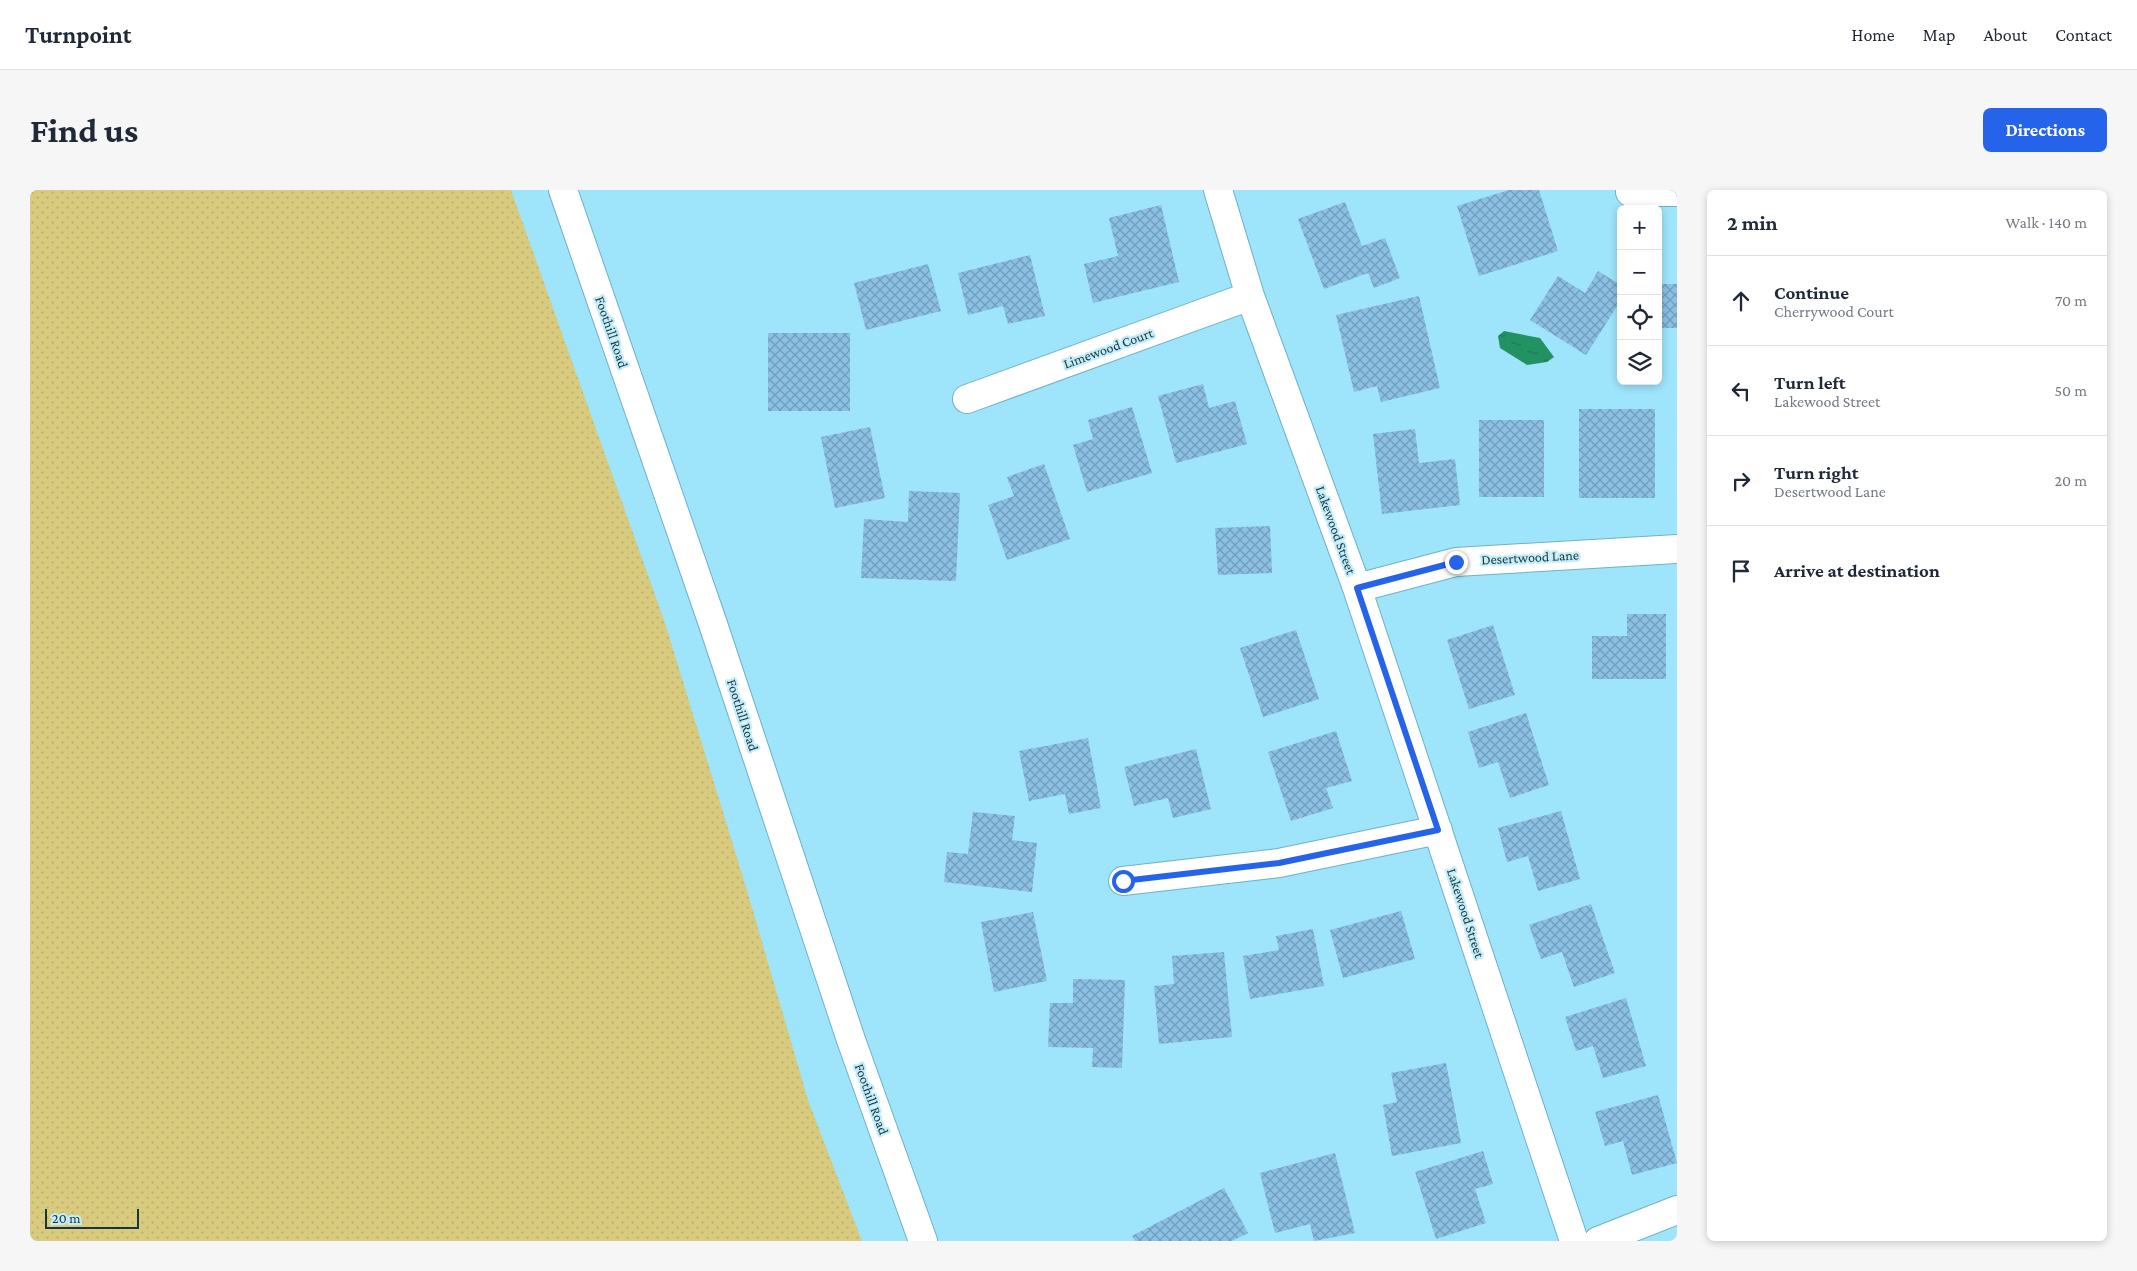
<!DOCTYPE html>
<html lang="en">
<head>
<meta charset="utf-8">
<style>
  :root { --surface:#fff; --page:#f6f6f7; --text:#1f2937; --muted:#747a83; --line:#e0e1e3; --accent:#2563eb }
  body { margin:0; font-family:"Crimson Pro",serif; background:var(--page); color:var(--text) }
  .controls { position:absolute; right:15px; top:15px; display:grid; overflow:hidden; border-radius:8px; box-shadow:0 2px 8px #0003 }
  .controls button { width:45px; height:45px; display:grid; place-items:center; padding:0; border:0; border-bottom:1px solid var(--line); background:var(--surface); color:var(--text); font:25px sans-serif }
  .scale { position:absolute; left:15px; bottom:12px; width:94px; box-sizing:border-box; padding-left:5px; border:2px solid #19363f; border-top:0; font-size:14px; line-height:18px; white-space:nowrap; color:#19363f; -webkit-text-stroke:4px #c4edfa; paint-order:stroke }
  .stop { position:absolute; width:15px; height:15px; margin:-11px; border:4px solid #2563eb; border-radius:50%; background:#fff }
  .stop.end { background:#2563eb; border-color:#fff; box-shadow:0 1px 5px #0008 }
  .list { margin:0; padding:0; list-style:none }
  h2 { display:flex; justify-content:space-between; align-items:center; height:65px; margin:0; padding:0 20px; font-size:21px }
  h2 small { font-size:16px; font-weight:400; color:var(--muted) }
  .list li { display:grid; grid-template-columns:32px 1fr auto; gap:15px; align-items:center; box-sizing:border-box; height:90px; padding:0 20px; border-top:1px solid var(--line) }
  .list b { display:block; font-size:19px; white-space:nowrap }
  .list p { margin:0; font-size:16px; white-space:nowrap; color:var(--muted) }
  .list em { font-size:16px; font-style:normal; color:var(--muted) }
  .icon { flex:none; width:28px; height:28px; fill:none; stroke:currentColor; stroke-width:2; stroke-linecap:round; stroke-linejoin:round }
  .map { position:relative; flex:none; width:1647px; height:1051px; overflow:hidden; border-radius:8px }
  header { display:flex; align-items:center; gap:30px; box-sizing:border-box; height:70px; padding:0 25px; background:var(--surface); border-bottom:1px solid var(--line) }
  header strong { font-size:24px }
  nav { display:flex; gap:28px; margin-inline-start:auto; font-size:18px }
  .intro { display:flex; align-items:center; justify-content:space-between; box-sizing:border-box; height:120px; padding:0 30px }
  h1 { margin:0; font-size:35px }
  .button { padding:12px 22px; border-radius:8px; background:var(--accent); color:#fff; font-size:18px; font-weight:700 }
  main { display:flex; gap:30px; padding:0 30px }
  aside { flex:1; background:var(--surface); border-radius:8px; box-shadow:0 2px 8px #0003 }
  .map>svg:first-child { display:block }
  .grass { fill:url(#grass-dots) }
  .water { fill:url(#water-ripples) }
  .building { fill:url(#building-cross-hatch) }
  .lines { fill:none; stroke-linecap:round; stroke-linejoin:round }
  .minor-casing { stroke:#6db2c7; stroke-width:30 }
  .secondary-casing { stroke:#6db2c7; stroke-width:30 }
  .minor { stroke:#fff; stroke-width:28 }
  .secondary { stroke:#fff; stroke-width:28 }
  .route { stroke:#2563eb; stroke-width:6 }
  .labels { text-anchor:middle; dominant-baseline:central; stroke-width:4.5; stroke-linejoin:round; paint-order:stroke }
  .street-label { font-size:14px; fill:#19363f; stroke:#c4edfa }
</style>
</head>
<body>
<header>
<strong>Turnpoint</strong>
<nav><a>Home</a><a>Map</a><a>About</a><a>Contact</a></nav>
</header>
<div class="intro"><h1>Find us</h1><a class="button">Directions</a></div>
<main>
<div class="map">
<svg width="1647" height="1051" viewBox="0 0 1647 1051">
  <defs>
    <pattern id="grass-dots" width="8" height="8" patternUnits="userSpaceOnUse" patternTransform="scale(1.25)"><rect width="8" height="8" fill="#d8cb7e"/><path d="M2 2h.1M6 6h.1" fill="none" stroke="#b9af6e" stroke-width="1.8" stroke-linecap="round"/></pattern>
    <pattern id="water-ripples" width="26" height="14" patternUnits="userSpaceOnUse" patternTransform="scale(1.25)"><rect width="26" height="14" fill="#229262"/><path d="M2 4q2-2 4 0t4 0M15 11q2-2 4 0t4 0" fill="none" stroke="#1d7852"/></pattern>
    <pattern id="building-cross-hatch" width="8" height="8" patternUnits="userSpaceOnUse" patternTransform="scale(1.25)"><rect width="8" height="8" fill="#8bc0e5"/><path d="M0 0l8 8M0 8l8-8" fill="none" stroke="#719dbb"/></pattern>
  </defs>
  <rect width="100%" height="100%" fill="#9ee4fb"/>
  <path class="grass" d="M0,0H481L635,433L716,697L778,910L832,1051H0Z"/>
  <path class="water" d="M1474,141L1510,148L1524,167L1517,172L1497,175L1470,158L1468,146Z"/>
  <path class="building" d="M1479,0H1509L1528,61L1449,86L1427,16Z
    M1315,12L1332,56L1355,48L1370,88L1344,98L1338,83L1294,99L1268,29Z
    M1131,15L1149,92L1063,113L1054,74L1088,66L1079,28Z
    M1000,65L1015,126L978,134L973,116L938,125L928,83Z
    M898,74L911,121L836,140L824,93Z
    M1568,81L1591,95V110L1556,165L1500,130L1528,86L1555,103Z
    M1628,94H1647V138H1628Z
    M1389,106L1410,198L1351,212L1347,196L1324,202L1306,125Z
    M738,143H820V221H738Z
    M1173,194L1179,218L1205,211L1217,254L1146,273L1128,206Z
    M1102,217L1122,283L1057,302L1043,255L1063,249L1058,230Z
    M1549,219H1625V308H1549Z
    M1449,230H1514V307H1449Z
    M840,237L855,308L805,318L791,247Z
    M1385,239L1389,273L1425,269L1430,315L1352,324L1343,244Z
    M1014,274L1040,349L977,370L958,315L984,306L977,287Z
    M879,301L930,303L926,391L831,388L834,329L878,332Z
    M1240,336L1242,383L1188,385L1185,338Z
    M1597,424H1636V489H1562V446H1597Z
    M1463,435L1485,505L1439,519L1417,450Z
    M1266,440L1289,509L1233,527L1210,458Z
    M1496,523L1519,595L1480,608L1468,572L1449,578L1438,542Z
    M1306,541L1322,591L1296,598L1303,618L1261,631L1238,562Z
    M1058,548L1071,618L1039,624L1035,604L999,611L989,561Z
    M1166,559L1181,619L1143,628L1138,608L1104,616L1094,577Z
    M1531,621L1550,689L1508,701L1498,666L1477,672L1468,638Z
    M943,622L985,626L982,650L1007,653L1002,702L914,692L917,662L938,664Z
    M1561,714L1585,783L1544,797L1532,762L1511,769L1499,735Z
    M1371,721L1385,769L1313,788L1300,740Z
    M1003,722L1017,791L964,802L951,732Z
    M1283,739L1294,796L1220,809L1213,766L1249,760L1246,746Z
    M1194,762L1202,847L1129,854L1124,796L1144,794L1142,766Z
    M1043,789L1095,790L1092,878L1062,877L1063,858L1018,857L1020,813H1043Z
    M1596,808L1616,876L1573,888L1563,856L1546,861L1535,827Z
    M1416,873L1431,953L1362,966L1353,915L1367,912L1361,883Z
    M1628,905L1647,973L1602,985L1593,951L1575,956L1565,922Z
    M1453,961L1463,994L1445,999L1456,1033L1406,1049L1385,982Z
    M1305,963L1325,1043L1284,1051L1280,1034L1245,1043L1230,983Z
    M1194,998L1218,1043L1202,1051H1105L1102,1046Z"/>
  <g class="lines">
    <g class="minor-casing">
      <path id="minor" d="M1188,0L1220,106L1327,398L1544,1051
        M1600,0V2H1647
        M937,209L1220,106
        M1327,398L1426,372L1647,359
        M1093,691L1249,673L1408,640
        M1568,1051L1647,1020"/>
    </g>
    <g class="secondary-casing">
      <path id="secondary" d="M533,0L683,434L821,850L893,1051"/>
    </g>
    <use href="#minor" class="minor"/>
    <use href="#secondary" class="secondary"/>
  </g>
  <g class="lines">
    <path class="route" d="M1093,691L1249,673L1408,640L1327,398L1426,372"/>
  </g>
  <g class="labels">
    <g class="street-label">
      <text transform="translate(582 142) rotate(71)">Foothill Road</text>
      <text transform="translate(1078 158) rotate(-20)">Limewood Court</text>
      <text transform="translate(1306 340) rotate(70)">Lakewood Street</text>
      <text transform="translate(1500 367) rotate(-3)">Desertwood Lane</text>
      <text transform="translate(713 525) rotate(72)">Foothill Road</text>
      <text transform="translate(1436 723) rotate(72)">Lakewood Street</text>
      <text transform="translate(842 909) rotate(70)">Foothill Road</text>
    </g>
  </g>
</svg>
<div class="controls">
<button>+</button>
<button>−</button>
<button><svg class="icon" aria-label="locate" viewBox="0 0 24 24"><circle cx="12" cy="12" r="6"/><path d="M12 2v4M12 18v4M2 12h4M18 12h4"/></svg></button>
<button><svg class="icon" aria-label="layers" viewBox="0 0 24 24"><path d="M12 4l9 5-9 5-9-5zM3 14l9 5 9-5"/></svg></button>
</div>
<div class="scale">20 m</div>
<div class="stop" style="left:1093px;top:691px"></div>
<div class="stop end" style="left:1426px;top:372px"></div>
</div>
<aside>
<h2>2 min<small>Walk · 140 m</small></h2>
<ul class="list">
<li><svg class="icon" aria-label="ahead" viewBox="0 0 24 24"><path d="M12 20V5M6 11l6-6 6 6"/></svg><div><b>Continue</b><p>Cherrywood Court</p></div><em>70 m</em></li>
<li><svg class="icon" aria-label="left" viewBox="0 0 24 24"><path d="M17 20v-9H6M10 6l-5 5 5 5"/></svg><div><b>Turn left</b><p>Lakewood Street</p></div><em>50 m</em></li>
<li><svg class="icon" aria-label="right" viewBox="0 0 24 24"><path d="M7 20v-9h11M14 6l5 5-5 5"/></svg><div><b>Turn right</b><p>Desertwood Lane</p></div><em>20 m</em></li>
<li><svg class="icon" aria-label="arrive" viewBox="0 0 24 24"><path d="M6 21V4h12l-3 4 3 4H6"/></svg><div><b>Arrive at destination</b></div></li>
</ul>
</aside>
</main>
</body>
</html>
